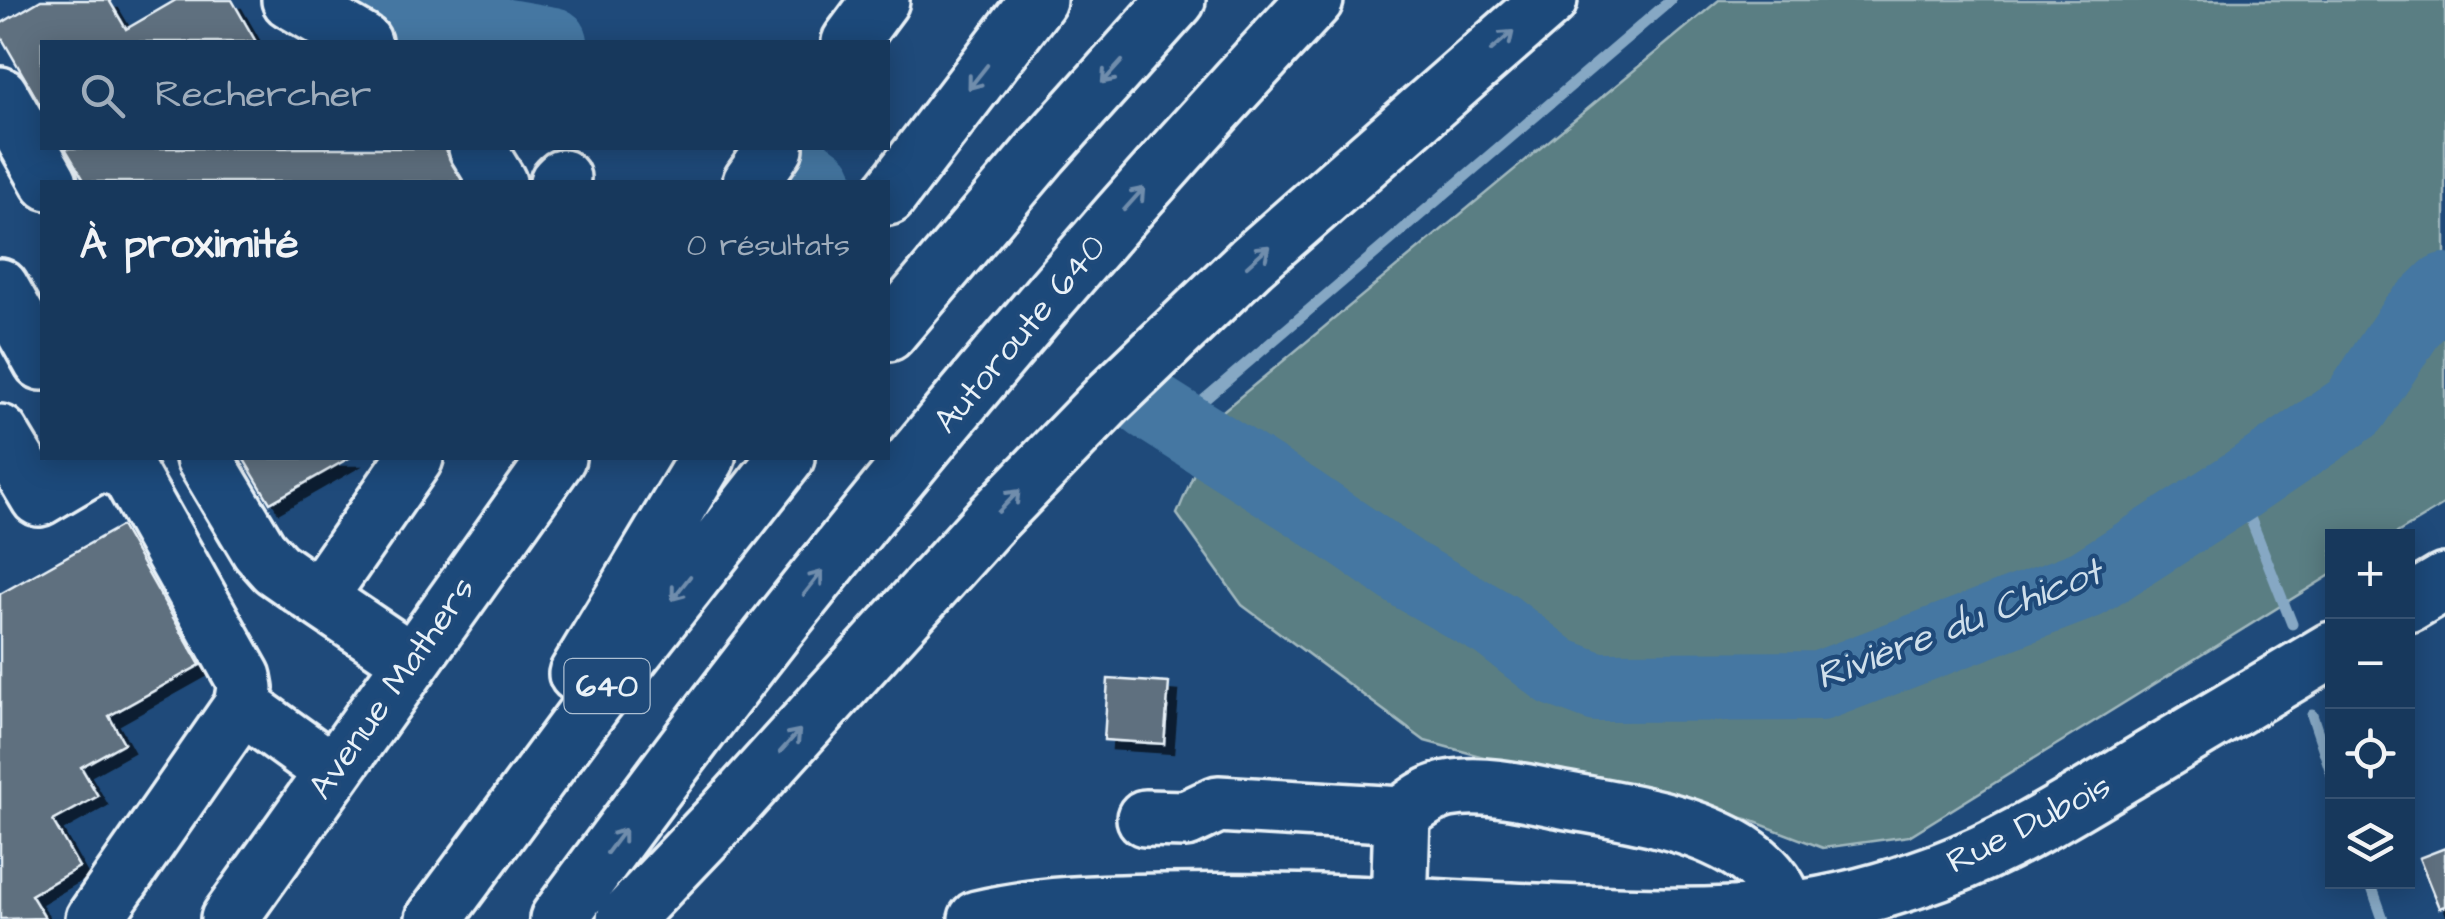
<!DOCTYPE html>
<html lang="fr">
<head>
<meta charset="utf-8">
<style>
  :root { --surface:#17385c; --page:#244365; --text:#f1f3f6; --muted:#9eacbb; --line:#365272 }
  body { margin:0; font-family:"Architects Daughter",sans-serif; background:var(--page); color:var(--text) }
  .controls { position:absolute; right:30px; bottom:30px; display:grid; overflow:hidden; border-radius:0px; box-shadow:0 5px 25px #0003 }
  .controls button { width:90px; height:90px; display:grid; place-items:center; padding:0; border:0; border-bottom:2px solid var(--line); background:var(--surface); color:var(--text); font:50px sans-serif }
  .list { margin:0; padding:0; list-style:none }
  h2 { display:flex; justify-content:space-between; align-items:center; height:130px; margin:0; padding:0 40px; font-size:42px }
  h2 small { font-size:32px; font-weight:400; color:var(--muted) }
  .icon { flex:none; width:55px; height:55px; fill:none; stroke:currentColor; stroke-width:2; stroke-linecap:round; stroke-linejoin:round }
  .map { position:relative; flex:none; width:2445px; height:919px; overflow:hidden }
  .search { position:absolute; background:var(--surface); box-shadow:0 5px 25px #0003; left:40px; top:40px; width:850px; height:110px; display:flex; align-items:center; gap:25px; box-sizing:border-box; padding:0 35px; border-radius:0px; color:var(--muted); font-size:38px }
  .panel { position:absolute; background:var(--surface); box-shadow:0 5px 25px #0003; left:40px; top:180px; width:850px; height:280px; border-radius:0px }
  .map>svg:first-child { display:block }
  .green { fill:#5a7e83; stroke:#a1b8be; stroke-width:2.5 }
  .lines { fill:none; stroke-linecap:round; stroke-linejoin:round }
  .stream { stroke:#86a8c4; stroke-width:11 }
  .river { stroke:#4477a2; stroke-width:70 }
  .building { fill:#5f707f; stroke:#e8f1f8; stroke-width:2.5; filter:url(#shadow) }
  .minor-casing { stroke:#e8f1f8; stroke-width:62 }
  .highway-casing { stroke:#e8f1f8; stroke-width:62 }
  .minor { stroke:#1f4a7a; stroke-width:55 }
  .highway { stroke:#1f4a7a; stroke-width:55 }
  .oneway { stroke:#6f8dac }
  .labels { text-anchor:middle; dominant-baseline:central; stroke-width:9; stroke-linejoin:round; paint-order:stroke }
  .shield { fill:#1f4a7a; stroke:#acbfd2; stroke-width:2.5 }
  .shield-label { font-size:32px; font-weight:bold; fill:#e8f1f8 }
  .street-label { font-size:35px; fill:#e8f1f8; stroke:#1f4a7a }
  .water-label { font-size:38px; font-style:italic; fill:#cfdfeb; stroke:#1f4a7a }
</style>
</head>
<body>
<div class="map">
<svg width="2445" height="919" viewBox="0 0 2445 919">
  <defs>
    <filter id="shadow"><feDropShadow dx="9" dy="9" stdDeviation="0" flood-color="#0009"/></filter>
  </defs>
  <rect width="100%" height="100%" fill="#1f4a7a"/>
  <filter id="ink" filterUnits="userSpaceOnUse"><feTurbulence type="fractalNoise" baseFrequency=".01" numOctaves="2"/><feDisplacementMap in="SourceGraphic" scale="20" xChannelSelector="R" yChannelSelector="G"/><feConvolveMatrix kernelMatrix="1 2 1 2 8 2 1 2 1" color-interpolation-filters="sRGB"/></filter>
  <g filter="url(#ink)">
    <path class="green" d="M1719,0H2445V504L2392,536H2332V574L1909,836L1823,848L1747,819L1524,768L1425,741L1242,605L1177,514L1218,415Z"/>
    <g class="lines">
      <path class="stream" d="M1177,423L1671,0
        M2238,487L2292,624
        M2312,715L2332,775
        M2370,882L2383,919"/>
      <path class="river" d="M395,0L425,20L553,42
        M774,148L819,182
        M1149,405L1302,502L1407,574L1496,625L1557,672L1597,687L1820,686L2087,584L2238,487L2355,407L2413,319L2445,288"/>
    </g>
    <path class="building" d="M41,0H109L126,29L176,0H232L256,42H42V108L0,35V24Z
      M65,148H444L464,182H85Z
      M243,458H349L270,503Z
      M121,526L200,665L109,716L124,743L81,767L98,796L53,821L79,867L31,895L45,918L0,919V594Z
      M1108,679L1169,683L1164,744L1104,740Z
      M2445,848V906L2439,908L2419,858Z"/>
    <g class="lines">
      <g class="minor-casing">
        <path id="minor" d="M290,0L363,42
          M850,42L881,0
          M0,95L49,182
          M477,148L498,182
          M558,182L562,178
          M751,182L775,148
          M0,287L42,362
          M0,433L39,498L100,462
          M97,458L100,462L128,472L243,677L245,688L242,706
          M204,458L259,550L275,568L318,598
          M2408,604L2445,582
          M411,661L318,598L415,458
          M1402,815C1416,804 1430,793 1448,789C1485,782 1527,793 1563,800C1622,811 1688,819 1740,851C1762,865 1780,885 1787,910
          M1145,818L1186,819L1218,804L1402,815L1399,907
          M94,919L242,706L332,771
          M229,919L557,458
          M977,919C1038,904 1102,903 1165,902C1296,899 1427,908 1558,913C1633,916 1709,919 1784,911C1836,904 1889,890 1938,872C2013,844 2082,799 2151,758C2211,722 2272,686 2332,650"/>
      </g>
      <g class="highway-casing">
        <path id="highway" d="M888,197L1038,0
          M888,333L1041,152L1177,0
          M577,674L707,458
          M434,919L595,701L786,458
          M558,919C645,801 732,683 824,569C981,373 1144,183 1315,0
          M625,919L725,814L991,520L1109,398L1251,262L1549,0"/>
      </g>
      <use href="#minor" class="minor"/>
      <use href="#highway" class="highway"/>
    </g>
    <defs><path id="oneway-shaft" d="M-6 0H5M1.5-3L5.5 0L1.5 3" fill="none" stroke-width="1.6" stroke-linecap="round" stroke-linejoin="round" transform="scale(2.5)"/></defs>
    <g class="oneway">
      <use href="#oneway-shaft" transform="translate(1502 41) rotate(-41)"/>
      <use href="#oneway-shaft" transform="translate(1112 72) rotate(132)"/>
      <use href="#oneway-shaft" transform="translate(978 77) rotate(128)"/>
      <use href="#oneway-shaft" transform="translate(1134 199) rotate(-48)"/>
      <use href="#oneway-shaft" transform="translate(1258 256) rotate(-42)"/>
      <use href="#oneway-shaft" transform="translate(1009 501) rotate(-46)"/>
      <use href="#oneway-shaft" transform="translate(813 583) rotate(-52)"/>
      <use href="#oneway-shaft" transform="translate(681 588) rotate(128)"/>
      <use href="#oneway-shaft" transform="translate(790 741) rotate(-48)"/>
      <use href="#oneway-shaft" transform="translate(616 841) rotate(-53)"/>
    </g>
  </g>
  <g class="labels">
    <rect class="shield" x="564.5" y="659" width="85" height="54" rx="8"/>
    <g class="shield-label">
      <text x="607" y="686">640</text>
    </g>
    <g class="street-label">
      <text transform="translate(1020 334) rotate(-50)">Autoroute 640</text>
      <text transform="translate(392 688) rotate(-55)">Avenue Mathers</text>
      <text transform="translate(2029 824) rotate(-27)">Rue Dubois</text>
    </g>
    <g class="water-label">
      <text transform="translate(1959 625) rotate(-21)">Rivière du Chicot</text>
    </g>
  </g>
</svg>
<div class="controls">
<button>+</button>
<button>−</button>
<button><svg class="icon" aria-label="locate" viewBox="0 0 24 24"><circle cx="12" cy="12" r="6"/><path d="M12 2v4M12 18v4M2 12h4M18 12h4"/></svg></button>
<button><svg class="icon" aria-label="layers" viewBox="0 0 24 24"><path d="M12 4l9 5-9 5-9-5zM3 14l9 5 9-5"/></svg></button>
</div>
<div class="search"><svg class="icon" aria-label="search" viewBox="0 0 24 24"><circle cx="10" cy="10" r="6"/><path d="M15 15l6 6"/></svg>Rechercher</div>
<section class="panel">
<h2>À proximité<small>0 résultats</small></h2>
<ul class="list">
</ul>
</section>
</div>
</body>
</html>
